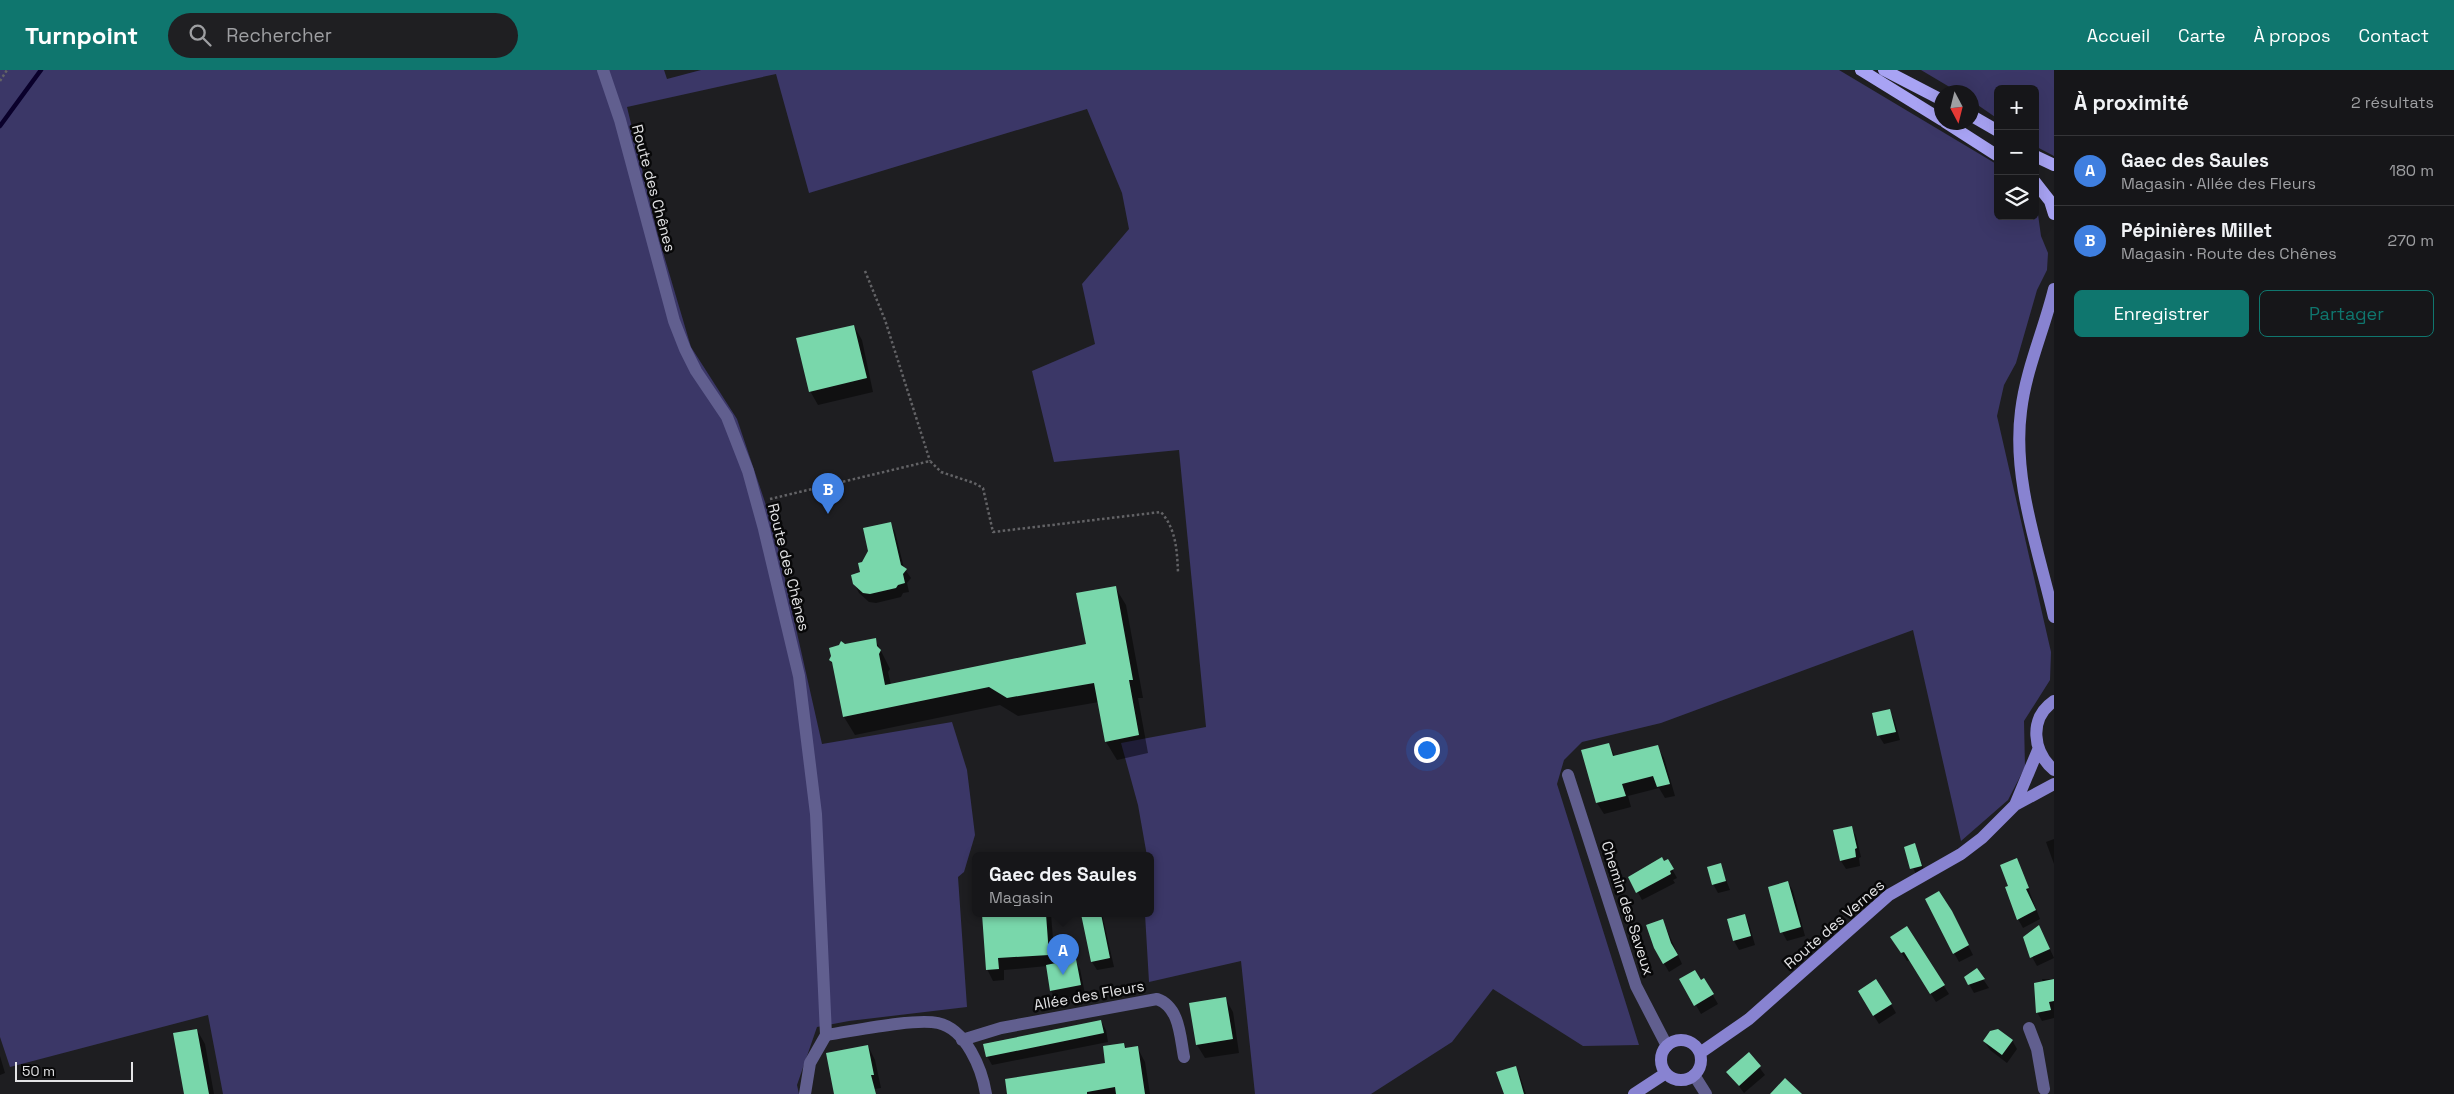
<!DOCTYPE html>
<html lang="fr">
<head>
<meta charset="utf-8">
<style>
  :root { --surface:#161619; --page:#1f1f22; --text:#f1f3f6; --muted:#9e9fa2; --line:#353538; --accent:#0f766e }
  body { margin:0; font-family:"Space Grotesk",sans-serif; background:var(--page); color:var(--text) }
  .controls { position:absolute; right:15px; top:15px; display:grid; overflow:hidden; border-radius:8px; box-shadow:0 5px 20px #0002 }
  .controls button { width:45px; height:45px; display:grid; place-items:center; padding:0; border:0; border-bottom:1px solid var(--line); background:var(--surface); color:var(--text); font:25px sans-serif }
  .compass { position:absolute; left:1934px; top:15px; width:45px; height:45px; border-radius:50%; background:var(--surface); box-shadow:0 5px 20px #0002; rotate:173deg }
  .scale { position:absolute; left:15px; bottom:12px; width:118px; box-sizing:border-box; padding-left:5px; border:2px solid #e4e4e6; border-top:0; font-size:14px; line-height:18px; white-space:nowrap; color:#e4e4e6; -webkit-text-stroke:4px #080809; paint-order:stroke }
  .you { position:absolute; left:1426px; top:679px; width:18px; height:18px; margin:-12px; border:4px solid #fff; border-radius:50%; background:#1a73e8; box-shadow:0 0 0 8px #1a73e833 }
  .badge { display:grid; place-items:center; width:32px; height:32px; border-radius:50%; background:var(--accent); color:#fff; font-size:16px; font-weight:700 }
  .pin { position:absolute; translate:-50% -41px; filter:drop-shadow(0 1px 2px #0008) }
  .pin::after { content:''; position:absolute; top:26px; width:18px; height:15px; background:inherit; clip-path:polygon(0 0,100% 0,50% 100%) }
  .popup { position:absolute; left:972px; top:782px; width:182px; height:65px; box-sizing:border-box; display:grid; place-content:center; border-radius:8px; background:var(--surface); filter:drop-shadow(0 1px 4px #0005); font-size:16px; white-space:nowrap; color:var(--muted) }
  .popup b { font-size:19px; color:var(--text) }
  .popup::after { content:''; position:absolute; left:50%; top:100%; margin-left:-10px; border:10px solid transparent; border-top-color:var(--surface) }
  .list { margin:0; padding:0; list-style:none }
  h2 { display:flex; justify-content:space-between; align-items:center; height:65px; margin:0; padding:0 20px; font-size:21px }
  h2 small { font-size:16px; font-weight:400; color:var(--muted) }
  .list li { display:grid; grid-template-columns:32px 1fr auto; gap:15px; align-items:center; box-sizing:border-box; height:70px; padding:0 20px; border-top:1px solid var(--line) }
  .list b { display:block; font-size:19px; white-space:nowrap }
  .list p { margin:0; font-size:16px; white-space:nowrap; color:var(--muted) }
  .list em { font-size:16px; font-style:normal; color:var(--muted) }
  .actions { display:flex; gap:10px; padding:15px 20px }
  .actions a { flex:1; padding:11px 0; border:1px solid var(--accent); border-radius:8px; text-align:center; font-size:18px; color:var(--accent) }
  .actions .main { background:var(--accent); color:#fff }
  .icon { flex:none; width:28px; height:28px; fill:none; stroke:currentColor; stroke-width:2; stroke-linecap:round; stroke-linejoin:round }
  .map { position:relative; flex:none; width:2054px; height:1024px; overflow:hidden }
  header { display:flex; align-items:center; gap:30px; box-sizing:border-box; height:70px; padding:0 25px; background:var(--accent); color:#fff }
  header strong { font-size:24px }
  nav { display:flex; gap:28px; margin-inline-start:auto; font-size:18px }
  .search { width:350px; height:45px; background:var(--page); display:flex; align-items:center; gap:12px; box-sizing:border-box; padding:0 18px; border-radius:28px; color:var(--muted); font-size:19px }
  main { display:flex }
  aside { flex:1; background:var(--surface) }
  .map>svg:first-child { display:block }
  .green { fill:#3b3767 }
  .shadow { fill:#0007 }
  .lines { fill:none; stroke-linecap:round; stroke-linejoin:round }
  .stream { stroke:#0a002b; stroke-width:4.5 }
  .building { fill:#79d7ab }
  .path { stroke:#636366; stroke-width:2.5; stroke-dasharray:2.5 2.5; stroke-linecap:butt }
  .minor { stroke:#615f8f; stroke-width:12 }
  .tertiary { stroke:#615f8f; stroke-width:12 }
  .secondary { stroke:#8883d1; stroke-width:12 }
  .primary { stroke:#a8a3f4; stroke-width:12 }
  .labels { text-anchor:middle; dominant-baseline:central; stroke-width:5; stroke-linejoin:round; paint-order:stroke }
  .street-label { font-size:15px; fill:#e4e4e6; stroke:#080809 }
</style>
</head>
<body>
<header>
<strong>Turnpoint</strong>
<div class="search"><svg class="icon" aria-label="search" viewBox="0 0 24 24"><circle cx="10" cy="10" r="6"/><path d="M15 15l6 6"/></svg>Rechercher</div>
<nav><a>Accueil</a><a>Carte</a><a>À propos</a><a>Contact</a></nav>
</header>
<main>
<div class="map">
<svg width="2054" height="1024" viewBox="0 0 2054 1024">
  <rect width="100%" height="100%" fill="#1e1e21"/>
  <path class="green" d="M0,0H664L667,9L701,0H1839L1998,95V146H2035V128L2036,130L2041,166L2048,183L2047,200L2037,220L2016,293L2004,315L1997,346L2051,582L2050,610L2024,651L2025,697L2008,730L1961,771L1913,560L1661,653L1582,672L1564,690L1557,714L1639,975L1583,976L1493,919L1452,972L1371,1024H1255L1241,891L1149,912L1145,844H1150V786H1147L1138,735L1121,673L1206,657L1179,380L1054,392L1032,301L1095,274L1082,214L1129,159L1122,123L1087,39L809,123L776,4L627,37L657,162L691,277L737,349L773,456L822,674L952,652L967,700L975,765L964,802L958,807L967,937L849,951L817,957L797,1015L799,1024H223L208,945L10,997L0,967Z
    M1921,0H2054V86L2035,76V19H1998V49L1972,31V22H1958Z"/>
  <path class="shadow" d="M854,256L862,270L873,322L818,335L810,321Z
    M890,453L895,462L904,498L911,508L907,513L909,522L903,523L901,527L876,533L869,532L859,523L854,513L862,503L863,493Z
    M1115,517L1126,535L1143,628H1138L1148,683L1117,690L1106,672L1099,632L1018,646L1000,635L855,665L844,647L834,597L830,590L845,576L875,569L890,599L888,602L891,615L1087,575Z
    M1889,640L1894,649L1900,670L1884,674L1879,666L1873,644Z
    M1608,674L1615,686L1657,677L1664,688L1675,726L1665,728L1659,718L1628,726L1631,737L1604,744L1597,733Z
    M1851,757L1856,766L1861,787L1859,788L1860,796L1846,799L1841,791Z
    M2054,769V794L2046,772Z
    M1915,775L1926,805L1917,807L1905,778Z
    M1667,790L1677,808L1673,810L1675,813L1642,830L1630,807Z
    M2017,790L2040,849L2023,858L2018,849L2009,816Z
    M1720,794L1730,820L1718,823L1713,814Z
    M1788,812L1793,821L1805,866L1787,871L1782,862Z
    M983,844H1051L1055,894L1075,890L1080,899L1085,924L1056,930L1051,921L1047,896L1004,900V910L993,911L987,899Z
    M1082,844H1102L1114,897L1097,900L1092,892Z
    M1744,845L1749,854L1755,875L1739,880L1734,871L1729,850Z
    M1663,851L1682,894L1669,902L1655,878Z
    M1956,851L1973,885L1959,892L1954,883Z
    M1906,857L1949,924L1936,932L1910,890L1907,891L1897,876Z
    M2044,866L2054,888L2037,896L2026,876Z
    M1977,900L1989,918L1974,923L1969,914Z
    M1681,909L1701,912L1704,910L1718,934L1701,944Z
    M2042,909H2054V948L2042,951L2037,942L2043,913Z
    M1225,928L1233,942L1239,983L1205,988L1197,975Z
    M1864,930L1891,934L1896,943L1879,954Z
    M1101,951L1106,960L1108,972L992,995L987,986Z
    M197,960L205,974L214,1024H185Z
    M2012,970L2017,979L2007,993L1990,980L1984,971Z
    M1124,974L1127,979L1137,977L1145,992L1150,1024H1008L1107,994Z
    M868,976L875,990L881,1018L840,1024Z
    M1749,984L1765,1005L1744,1023L1728,1002Z
    M0,986L5,1003L0,1005Z
    M1515,998L1520,1006L1526,1024H1505Z"/>
  <g class="lines">
    <path class="stream" d="M0,56L41,0"/>
  </g>
  <path class="building" d="M854,255L867,308L809,322L796,268Z
    M891,452L901,495L907,499L903,504L905,513L898,515L896,518L870,524L863,523L853,514L851,505L860,502L858,493L862,492L868,481L863,458Z
    M1116,516L1133,610H1129L1139,665L1105,672L1094,613L1007,628L989,617L843,647L832,592L829,590L831,586L829,578L839,575L841,571L845,574L876,568L877,576L881,580L879,584L885,615L1086,574L1076,523Z
    M1890,639L1896,662L1877,666L1872,643Z
    M1609,673L1613,686L1658,675L1670,714L1657,717L1653,706L1622,714L1626,726L1596,733L1581,680Z
    M1852,756L1857,778L1855,779L1856,787L1840,791L1833,760Z
    M1915,773L1922,796L1910,799L1904,777Z
    M1662,787L1664,791L1668,789L1674,799L1670,801L1671,804L1636,823L1628,807Z
    M2017,788L2029,818L2026,819L2036,840L2017,850L2005,817L2008,816L2000,795Z
    M1721,793L1726,811L1712,815L1707,797Z
    M1788,811L1801,857L1780,863L1768,817Z
    M1939,821L1952,841L1969,875L1953,884L1925,829Z
    M982,844H1046L1049,885L998,888L999,899L986,900Z
    M1081,844H1101L1110,888L1091,892Z
    M1745,844L1751,866L1733,871L1727,849Z
    M1663,849L1671,873L1678,885L1663,894L1654,878L1646,855Z
    M2039,855L2050,879L2030,888L2023,867Z
    M1907,856L1945,915L1930,924L1904,882L1901,883L1890,867Z
    M1076,889L1081,915L1050,921L1046,895Z
    M1977,898L1985,909L1968,915L1964,907Z
    M1695,900L1701,910L1704,908L1714,924L1694,936L1679,909Z
    M1876,909L1892,934L1873,946L1858,921Z
    M2054,909V931L2049,932L2051,940L2036,943L2034,913Z
    M1226,927L1233,969L1196,975L1189,933Z
    M1101,950L1104,963L986,987L983,974Z
    M197,959L209,1024H184L173,963Z
    M1998,959L2013,970L2002,985L1983,971L1990,961Z
    M1124,973L1125,978L1138,976L1145,1024H1116L1115,1017L1087,1022V1024H1007L1005,1009L1105,993L1103,976Z
    M868,975L874,1005H871L876,1024H834L826,983Z
    M1749,982L1761,996L1739,1016L1726,1002Z
    M1516,996L1524,1024H1504L1496,1002Z
    M1785,1008L1802,1024H1770Z"/>
  <g class="lines">
    <path class="path" d="M0,11L7,0
      M865,201L885,250L930,391
      M770,429L930,391L941,402L974,413L983,418L993,462L1161,442C1176,459 1177,480 1178,502"/>
    <path class="minor" d="M1568,705L1636,916L1667,976
      M2029,958L2037,979L2044,1019
      M826,965C854,961 914,948 938,953C966,959 982,999 986,1024
      M962,970L1001,958L1157,929C1180,937 1180,967 1184,987
      M1694,1005L1706,1024"/>
    <path class="tertiary" d="M603,0L620,50L674,251L685,279L696,301L727,347L748,401L764,459L799,606L816,744L826,965L810,993L805,1024"/>
    <path class="secondary" d="M2054,219C2044,260 2026,299 2021,341C2012,410 2039,481 2054,547
      M2054,631C2028,649 2033,682 2054,700
      M2015,735L2038,680
      M1661 990a20 20 0 1 1 40 0a20 20 0 1 1-40 0Z
      M1700,983L1749,949L1889,825L1961,784L1982,768L2015,735L2054,714
      M1634,1024L1666,1003"/>
    <path class="primary" d="M1861,0L1942,50
      M1884,0L1942,30
      M1972,46L1998,61
      M1945,52L1998,86
      M2035,86L2054,95
      M2035,112L2050,131L2054,144"/>
  </g>
  <g class="labels">
    <g class="street-label">
      <text transform="translate(654 118) rotate(75)">Route des Chênes</text>
      <text transform="translate(789 497) rotate(76)">Route des Chênes</text>
      <text transform="translate(1628 838) rotate(72)">Chemin des Saveux</text>
      <text transform="translate(1834 854) rotate(-41)">Route des Vernes</text>
      <text transform="translate(1089 925) rotate(-10)">Allée des Fleurs</text>
    </g>
  </g>
</svg>
<div class="controls">
<button>+</button>
<button>−</button>
<button><svg class="icon" aria-label="layers" viewBox="0 0 24 24"><path d="M12 4l9 5-9 5-9-5zM3 14l9 5 9-5"/></svg></button>
</div>
<svg class="compass" viewBox="-18 -18 36 36"><path d="M0-13l5 13h-10z" fill="#e53935"/><path d="M0 13l5-13h-10z" fill="#9e9fa2"/></svg>
<div class="scale">50 m</div>
<div class="you"></div>
<div class="pin badge" style="left:1063px;top:905px;background:#3f7fe0">A</div>
<div class="popup"><b>Gaec des Saules</b>Magasin</div>
<div class="pin badge" style="left:828px;top:444px;background:#3f7fe0">B</div>
</div>
<aside>
<h2>À proximité<small>2 résultats</small></h2>
<ul class="list">
<li><span class="badge" style="background:#3f7fe0">A</span><div><b>Gaec des Saules</b><p>Magasin · Allée des Fleurs</p></div><em>180 m</em></li>
<li><span class="badge" style="background:#3f7fe0">B</span><div><b>Pépinières Millet</b><p>Magasin · Route des Chênes</p></div><em>270 m</em></li>
</ul>
<div class="actions"><a class="main">Enregistrer</a><a>Partager</a></div>
</aside>
</main>
</body>
</html>
